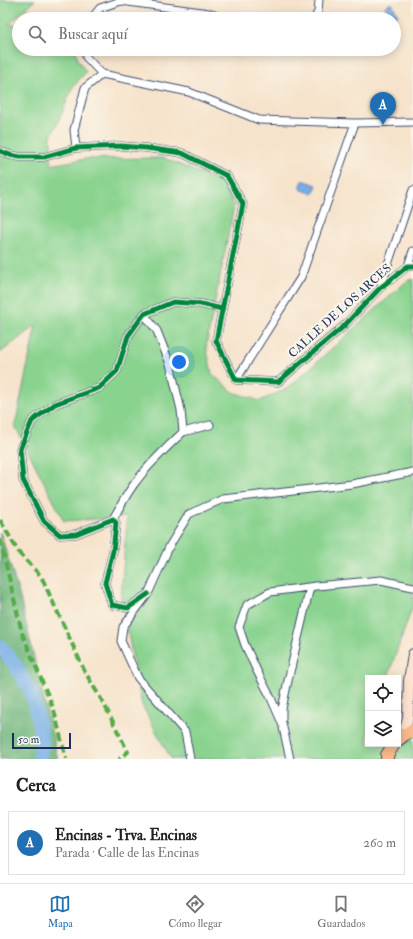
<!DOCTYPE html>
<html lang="es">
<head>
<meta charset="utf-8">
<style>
  :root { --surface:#fff; --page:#f2f2f2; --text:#202124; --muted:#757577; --line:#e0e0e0; --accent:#1f6fb2 }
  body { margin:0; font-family:"IM FELL Double Pica",serif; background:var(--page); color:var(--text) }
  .controls { position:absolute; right:12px; bottom:12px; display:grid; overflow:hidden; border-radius:0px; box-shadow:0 2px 10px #0003 }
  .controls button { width:36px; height:36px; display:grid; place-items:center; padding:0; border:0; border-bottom:1px solid var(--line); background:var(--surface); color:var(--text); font:20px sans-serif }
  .scale { position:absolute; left:12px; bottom:10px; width:59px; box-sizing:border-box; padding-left:4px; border:2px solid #1b2f5e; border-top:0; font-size:11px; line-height:14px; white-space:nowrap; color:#1b2f5e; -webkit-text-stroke:3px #fbf7ec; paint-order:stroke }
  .you { position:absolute; left:179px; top:362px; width:14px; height:14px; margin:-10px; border:3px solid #fff; border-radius:50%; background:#1a73e8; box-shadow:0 0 0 6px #1a73e833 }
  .badge { display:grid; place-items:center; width:26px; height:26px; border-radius:50%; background:var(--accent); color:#fff; font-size:13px; font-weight:700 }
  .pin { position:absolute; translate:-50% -33px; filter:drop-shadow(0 1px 2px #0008) }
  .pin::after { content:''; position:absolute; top:21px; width:14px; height:12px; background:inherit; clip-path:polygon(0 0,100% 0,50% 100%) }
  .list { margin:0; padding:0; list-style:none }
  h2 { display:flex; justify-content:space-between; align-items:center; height:52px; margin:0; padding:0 16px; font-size:17px }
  h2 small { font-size:13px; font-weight:400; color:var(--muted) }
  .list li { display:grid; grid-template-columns:26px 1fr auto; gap:12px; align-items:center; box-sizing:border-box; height:64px; margin:0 8px 8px; padding:0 8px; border:1px solid var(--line); border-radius:0px }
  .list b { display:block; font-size:15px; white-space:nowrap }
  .list p { margin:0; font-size:13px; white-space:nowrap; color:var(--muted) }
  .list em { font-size:13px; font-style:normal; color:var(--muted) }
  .icon { flex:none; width:22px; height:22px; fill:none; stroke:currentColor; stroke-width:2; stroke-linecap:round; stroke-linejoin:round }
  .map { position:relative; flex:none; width:413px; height:759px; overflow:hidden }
  .search { position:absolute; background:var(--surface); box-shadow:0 2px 10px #0003; left:12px; right:12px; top:12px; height:44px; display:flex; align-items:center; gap:10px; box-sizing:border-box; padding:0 14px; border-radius:22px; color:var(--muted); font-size:15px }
  .sheet { height:124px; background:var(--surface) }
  nav { display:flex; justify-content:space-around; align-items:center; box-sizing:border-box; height:56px; border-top:1px solid var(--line); background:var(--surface); font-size:11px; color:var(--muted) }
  nav a { display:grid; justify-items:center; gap:2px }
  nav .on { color:var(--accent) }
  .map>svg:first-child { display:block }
  .green { fill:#89d38f; stroke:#528176 }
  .forest { fill:#6eb57a; stroke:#44726c }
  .water { fill:#76aee5; stroke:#486ea2 }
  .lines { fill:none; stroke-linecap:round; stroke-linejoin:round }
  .river { stroke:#76aee5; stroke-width:14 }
  .street-casing { stroke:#3c4a6e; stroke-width:9 }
  .secondary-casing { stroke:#3c4a6e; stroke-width:12 }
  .primary-casing { stroke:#3c4a6e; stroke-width:14 }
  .street { stroke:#fff; stroke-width:7 }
  .secondary { stroke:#fde3d1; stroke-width:10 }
  .primary { stroke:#fbba8d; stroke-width:12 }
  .quiet { stroke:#52ab49; stroke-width:4; stroke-dasharray:8 4; stroke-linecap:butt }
  .cycleway-casing { stroke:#fbf7ec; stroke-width:8 }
  .cycleway { stroke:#00873e; stroke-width:5 }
  .labels { text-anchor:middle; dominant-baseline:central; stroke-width:4; stroke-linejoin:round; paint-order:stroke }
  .street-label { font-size:12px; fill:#1b2f5e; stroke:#fbf7ec }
</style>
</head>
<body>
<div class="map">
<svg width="413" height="759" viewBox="0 0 413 759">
  <rect width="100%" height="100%" fill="#fbf7ec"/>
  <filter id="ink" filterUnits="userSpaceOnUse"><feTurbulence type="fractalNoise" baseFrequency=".025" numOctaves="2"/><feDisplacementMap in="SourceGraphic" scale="8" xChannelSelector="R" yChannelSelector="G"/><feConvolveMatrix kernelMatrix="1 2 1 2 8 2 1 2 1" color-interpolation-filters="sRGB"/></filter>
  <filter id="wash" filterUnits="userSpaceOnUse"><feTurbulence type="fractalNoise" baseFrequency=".012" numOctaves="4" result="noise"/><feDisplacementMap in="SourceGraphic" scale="16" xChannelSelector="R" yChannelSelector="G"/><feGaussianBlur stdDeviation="0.9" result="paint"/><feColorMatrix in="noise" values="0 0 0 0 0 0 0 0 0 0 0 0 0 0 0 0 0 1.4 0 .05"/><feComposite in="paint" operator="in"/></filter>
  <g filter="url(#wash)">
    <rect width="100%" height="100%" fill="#f6e3cb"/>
    <path class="green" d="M0,0H35L9,24L19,26V49H75L78,60L86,72L72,88L60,118L51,136V165L84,159L164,158L223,183L234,206L206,346L212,374L233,392L260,401L288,388L407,281L413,279V605L389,673V678H368V744H398V735L404,743L413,739V759H171L142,705L121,598L127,517L64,521L15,426L36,325L0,353Z"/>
    <path class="forest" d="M0,532L19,594L58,759H0Z"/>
    <path class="water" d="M392,3L398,16L391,19L385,6Z
      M303,180L317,185L313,194L300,189Z"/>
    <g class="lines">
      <path class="river" d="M0,646L13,662L32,694L39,724L42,746L39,759"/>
    </g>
  </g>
  <g filter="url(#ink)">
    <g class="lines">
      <g class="street-casing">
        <path id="street" d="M91,19L100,8L121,1L209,13L224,19
          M314,19L318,12L319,0
          M86,49V57L102,74L189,92L259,120L355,123L413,122
          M76,148L74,130L85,88L102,74
          M0,151L10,155L20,157H44L76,148L121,146L146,148L182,153L227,176L243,204L216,341L236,380L278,382L344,326L380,288L408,266H413
          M408,266L413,251
          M380,288L413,190
          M236,380L301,277L355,123
          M183,432L210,425
          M113,519C121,505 128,491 138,479C151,462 167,447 183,432L181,410L170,364L157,331L144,314
          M148,594L128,608L112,605L105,583L113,551L116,523L113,519L76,534L60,535L44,521L23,480L20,449L32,421L55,404L99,388L117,371L128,336L144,314L173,302L201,304L222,309
          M282,719V709L287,685L310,587
          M190,759L185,732L138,678L121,641L123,627L148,594L170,545L189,514L223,499L285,492L352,484L413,472
          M290,759L282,723L270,696L257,671L245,645L239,627L247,605L270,592L316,586L381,580L413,587"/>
      </g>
      <g class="secondary-casing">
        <path id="secondary" d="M404,735L408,718L409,681L413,654"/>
      </g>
      <g class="primary-casing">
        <path id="primary" d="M398,740L404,735L413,730
          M387,759V755L394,744"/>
      </g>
      <use href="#street" class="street"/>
      <use href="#secondary" class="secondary"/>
      <use href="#primary" class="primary"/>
      <path class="quiet" d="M0,520L19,553L41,576L85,672L104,704L128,752L119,759
        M0,539L22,633L54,710L66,759"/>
      <g class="cycleway-casing">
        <path id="cycleway" d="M0,151L10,155L20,157H44L76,148L121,146L146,148L182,153L227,176L243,204L216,341L236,380L278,382L344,326L380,288L408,266H413
          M148,594L128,608L112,605L105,583L113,551L116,523L113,519L76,534L60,535L44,521L23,480L20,449L32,421L55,404L99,388L117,371L128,336L144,314L173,302L201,304L222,309"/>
      </g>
      <use href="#cycleway" class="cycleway"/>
    </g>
  </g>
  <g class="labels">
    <g class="street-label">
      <text transform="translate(340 311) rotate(-42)">CALLE DE LOS ARCES</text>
    </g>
  </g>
</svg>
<div class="controls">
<button><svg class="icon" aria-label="locate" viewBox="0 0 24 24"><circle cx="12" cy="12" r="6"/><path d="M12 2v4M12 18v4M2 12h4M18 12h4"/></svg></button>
<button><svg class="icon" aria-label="layers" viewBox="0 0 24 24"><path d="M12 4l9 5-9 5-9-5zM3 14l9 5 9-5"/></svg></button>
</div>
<div class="scale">50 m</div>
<div class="you"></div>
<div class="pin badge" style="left:383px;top:125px">A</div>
<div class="search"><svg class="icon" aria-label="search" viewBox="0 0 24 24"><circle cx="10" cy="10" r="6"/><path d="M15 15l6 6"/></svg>Buscar aquí</div>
</div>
<section class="sheet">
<h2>Cerca<small></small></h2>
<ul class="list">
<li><span class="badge">A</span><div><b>Encinas - Trva. Encinas</b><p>Parada · Calle de las Encinas</p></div><em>260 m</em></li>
</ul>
</section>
<nav>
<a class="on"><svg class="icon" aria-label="map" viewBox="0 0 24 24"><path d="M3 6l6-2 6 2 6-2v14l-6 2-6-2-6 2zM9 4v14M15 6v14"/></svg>Mapa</a>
<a><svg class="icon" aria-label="directions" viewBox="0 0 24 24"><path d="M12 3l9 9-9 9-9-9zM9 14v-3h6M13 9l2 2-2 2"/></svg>Cómo llegar</a>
<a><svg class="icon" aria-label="saved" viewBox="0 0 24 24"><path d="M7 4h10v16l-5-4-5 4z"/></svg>Guardados</a>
</nav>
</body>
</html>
